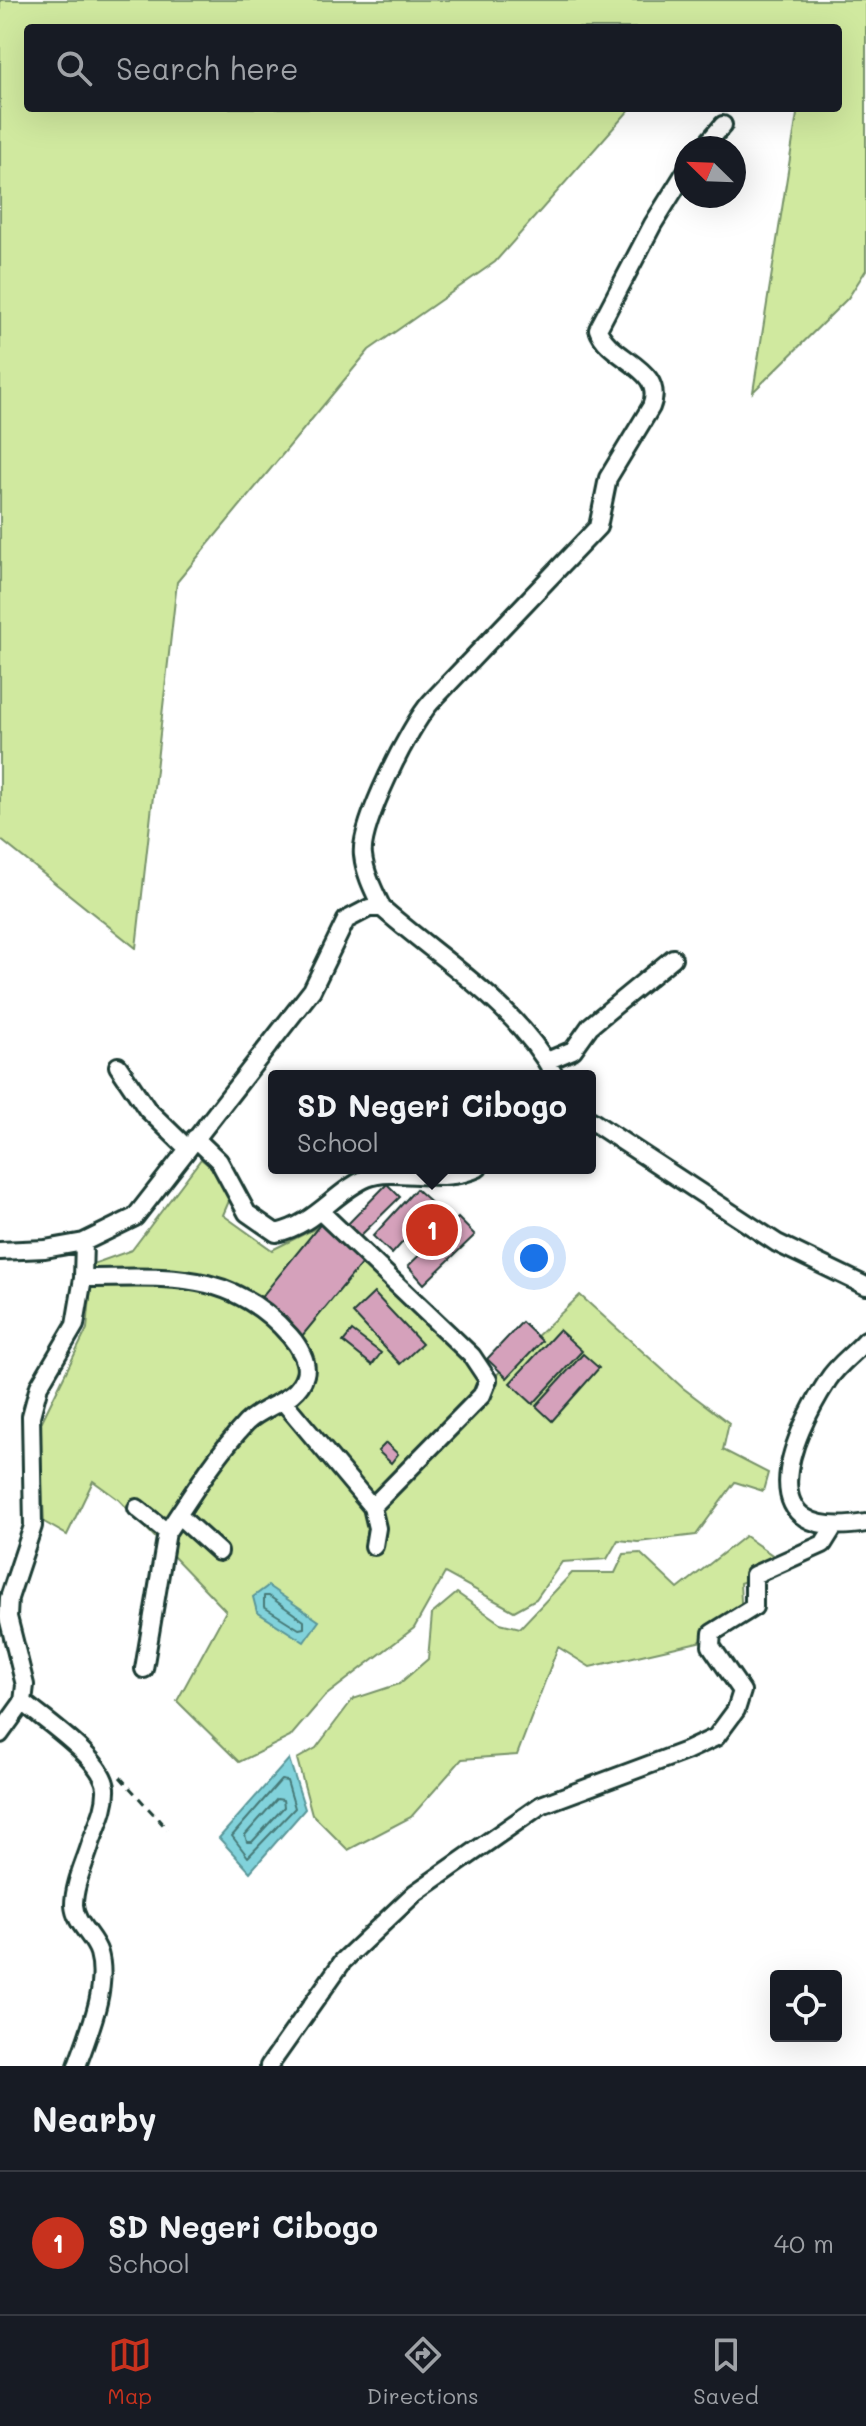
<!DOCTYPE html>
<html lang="en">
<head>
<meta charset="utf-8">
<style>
  :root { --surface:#171b24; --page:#242831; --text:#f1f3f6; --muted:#9ea1a6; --line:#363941; --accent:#c8321e }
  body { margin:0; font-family:Mali,sans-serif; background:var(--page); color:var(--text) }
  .controls { position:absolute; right:24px; bottom:24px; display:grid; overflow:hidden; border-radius:8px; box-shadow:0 8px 32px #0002 }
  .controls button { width:72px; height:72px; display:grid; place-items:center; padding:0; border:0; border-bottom:2px solid var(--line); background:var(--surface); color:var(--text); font:40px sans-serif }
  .compass { position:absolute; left:674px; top:136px; width:72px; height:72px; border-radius:50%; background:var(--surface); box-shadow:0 8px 32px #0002; rotate:293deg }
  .you { position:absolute; left:534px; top:1258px; width:28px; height:28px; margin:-20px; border:6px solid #fff; border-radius:50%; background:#1a73e8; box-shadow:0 0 0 12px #1a73e833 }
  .badge { display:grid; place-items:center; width:52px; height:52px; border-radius:50%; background:var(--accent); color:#fff; font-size:26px; font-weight:700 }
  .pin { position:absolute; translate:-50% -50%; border:4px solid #fff; box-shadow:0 2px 8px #0006 }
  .popup { position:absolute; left:268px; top:1070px; width:328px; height:104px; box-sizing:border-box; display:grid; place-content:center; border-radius:8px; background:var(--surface); filter:drop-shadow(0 2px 6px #0005); font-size:26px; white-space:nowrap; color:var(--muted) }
  .popup b { font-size:30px; color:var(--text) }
  .popup::after { content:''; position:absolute; left:50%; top:100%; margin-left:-16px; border:16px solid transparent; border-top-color:var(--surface) }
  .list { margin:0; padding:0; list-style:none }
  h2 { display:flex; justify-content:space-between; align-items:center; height:104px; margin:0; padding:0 32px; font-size:34px }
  h2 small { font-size:26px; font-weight:400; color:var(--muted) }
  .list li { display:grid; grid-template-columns:52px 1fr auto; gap:24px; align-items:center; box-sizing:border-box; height:144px; padding:0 32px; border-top:2px solid var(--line) }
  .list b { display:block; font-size:30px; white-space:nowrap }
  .list p { margin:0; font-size:26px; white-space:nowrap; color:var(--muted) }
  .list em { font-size:26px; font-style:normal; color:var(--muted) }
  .icon { flex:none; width:44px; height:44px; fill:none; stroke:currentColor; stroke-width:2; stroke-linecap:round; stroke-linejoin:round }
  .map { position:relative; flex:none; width:866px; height:2066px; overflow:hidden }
  .search { position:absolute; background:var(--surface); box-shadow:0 8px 32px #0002; left:24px; right:24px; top:24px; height:88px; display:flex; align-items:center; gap:20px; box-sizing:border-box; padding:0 28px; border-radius:8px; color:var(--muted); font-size:30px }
  .sheet { height:248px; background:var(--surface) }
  nav { display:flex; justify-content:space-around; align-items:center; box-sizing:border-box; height:112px; border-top:2px solid var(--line); background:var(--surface); font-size:22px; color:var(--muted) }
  nav a { display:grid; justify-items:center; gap:4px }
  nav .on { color:var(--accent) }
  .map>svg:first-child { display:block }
  .green { fill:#d0e99f; stroke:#78936a; stroke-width:2 }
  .water { fill:#81d2db; stroke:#5a9698; stroke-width:2 }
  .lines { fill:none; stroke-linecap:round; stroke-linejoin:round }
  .shore { stroke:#467977; stroke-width:2 }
  .building { fill:#d5a1bb; stroke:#1f3d34; stroke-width:2 }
  .minor-casing { stroke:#1f3d34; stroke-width:22 }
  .path { stroke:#1f3d34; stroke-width:3; stroke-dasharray:8 6; stroke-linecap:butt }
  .minor { stroke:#fff; stroke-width:16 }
</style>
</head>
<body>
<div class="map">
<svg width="866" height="2066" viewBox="0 0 866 2066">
  <rect width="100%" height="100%" fill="#fff"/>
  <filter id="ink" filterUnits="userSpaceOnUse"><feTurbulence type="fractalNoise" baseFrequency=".0125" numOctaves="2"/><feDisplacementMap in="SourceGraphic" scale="16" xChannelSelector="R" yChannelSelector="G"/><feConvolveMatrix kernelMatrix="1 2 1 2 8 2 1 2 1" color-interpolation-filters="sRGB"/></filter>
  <g filter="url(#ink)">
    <path class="green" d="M0,0H866V270L848,298L753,392L798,108H838V28H28V108H631L495,262L369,350L177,582L136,948L0,839Z
      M201,1159L235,1187L223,1215L272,1250L328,1222L487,1384L580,1295L683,1388L729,1423L723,1450L768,1473L763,1491L735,1482L696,1535L638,1542L618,1540L607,1559L562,1562L536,1599L514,1611L445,1573L414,1628L324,1697L290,1737L239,1762L177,1701L226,1611L119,1500L93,1481L67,1535L44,1522L39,1427L87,1329L93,1264L132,1250Z
      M745,1536L788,1566L740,1583L742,1619L711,1639L590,1667L558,1647L517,1755L462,1759L411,1817L348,1850L312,1814L297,1759L316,1748L353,1699L399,1684L428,1659L432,1614L457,1593L500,1623L520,1628L572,1573H615L624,1554L640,1553L678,1589Z"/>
    <path class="water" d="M268,1586L319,1621L304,1642L257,1612L253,1597Z
      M289,1759L305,1809L250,1872L219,1838Z"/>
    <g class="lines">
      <path class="shore" d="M264,1596H269L304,1621V1628L299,1629L264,1607Z
        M281,1780L287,1781L295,1808L248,1857L232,1836Z
        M277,1799L283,1800L284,1807L252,1842H247L245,1835Z"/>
    </g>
    <path class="building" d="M387,1184L400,1197L354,1242L342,1230Z
      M416,1189L435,1206L392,1254L373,1236Z
      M458,1218L475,1235L424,1284L408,1266Z
      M323,1221L367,1257L302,1336L259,1300Z
      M374,1293L422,1344L400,1364L353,1313Z
      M522,1322L542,1341L507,1378L487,1359Z
      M559,1330L582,1351L533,1404L510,1383Z
      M352,1331L381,1353L372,1365L343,1342Z
      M583,1354L599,1368L552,1421L536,1406Z
      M386,1443L398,1454L391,1463L378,1451Z"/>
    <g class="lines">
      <g class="minor-casing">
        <path id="minor" d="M703,148L723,125
          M382,908C374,891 365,874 363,855C359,826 410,725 431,702L598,527L608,478L651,407C667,368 608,360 598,329L653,224L686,171
          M547,1061L573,1050L590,1026L673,958
          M118,1066L147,1109L187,1148
          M590,1120L777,1243L866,1286
          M195,1138L219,1161L247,1213L276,1233C315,1225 334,1192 367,1178C396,1166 440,1186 478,1168
          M321,1212L472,1356L488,1380L482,1395L372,1507
          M0,1251L45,1249L84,1242L135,1217L312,990L346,920L369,908H382C442,961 516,1004 555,1076
          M83,1278C166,1278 231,1268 290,1336C298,1345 309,1362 305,1375C298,1402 263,1405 246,1423C216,1455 191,1496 167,1532
          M866,1340C854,1354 838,1364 828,1380C789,1440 748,1543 866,1523
          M283,1401L372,1507L377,1528L374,1546
          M137,1508L167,1532L144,1669
          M178,1515L219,1552
          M23,1702C45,1721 103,1759 106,1788C107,1809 96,1827 90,1846C84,1865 74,1885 74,1905C75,1924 94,1936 99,1953C109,1988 88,2034 77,2066
          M0,1734L23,1702L25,1685L8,1617L9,1598L33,1526L31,1416L39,1386L75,1325L83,1278L84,1242
          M269,2066L343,1961L415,1893L541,1805L686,1751L716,1737L736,1710L742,1691L711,1646L712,1633L754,1607V1575L823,1544L833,1528"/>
      </g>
      <path class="path" d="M120,1777L167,1829"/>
      <use href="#minor" class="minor"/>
    </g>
  </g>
</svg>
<div class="controls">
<button><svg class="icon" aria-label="locate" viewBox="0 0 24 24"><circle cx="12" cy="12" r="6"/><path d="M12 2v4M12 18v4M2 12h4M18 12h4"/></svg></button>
</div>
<svg class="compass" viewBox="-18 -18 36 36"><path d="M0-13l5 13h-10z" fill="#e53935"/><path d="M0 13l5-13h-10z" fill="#9ea1a6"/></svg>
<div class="you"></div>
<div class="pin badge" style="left:432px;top:1230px">1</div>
<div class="popup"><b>SD Negeri Cibogo</b>School</div>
<div class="search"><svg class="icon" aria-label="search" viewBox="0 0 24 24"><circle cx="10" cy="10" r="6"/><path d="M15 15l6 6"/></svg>Search here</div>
</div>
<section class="sheet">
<h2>Nearby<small></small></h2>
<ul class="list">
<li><span class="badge">1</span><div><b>SD Negeri Cibogo</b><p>School</p></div><em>40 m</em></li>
</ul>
</section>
<nav>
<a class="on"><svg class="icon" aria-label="map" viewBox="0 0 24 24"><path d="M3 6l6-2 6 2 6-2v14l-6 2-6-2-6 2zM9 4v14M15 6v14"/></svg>Map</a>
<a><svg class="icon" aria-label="directions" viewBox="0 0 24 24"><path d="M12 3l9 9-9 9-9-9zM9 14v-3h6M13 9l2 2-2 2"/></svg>Directions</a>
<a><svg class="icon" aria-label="saved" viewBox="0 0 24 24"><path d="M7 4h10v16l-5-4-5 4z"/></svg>Saved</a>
</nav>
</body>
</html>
